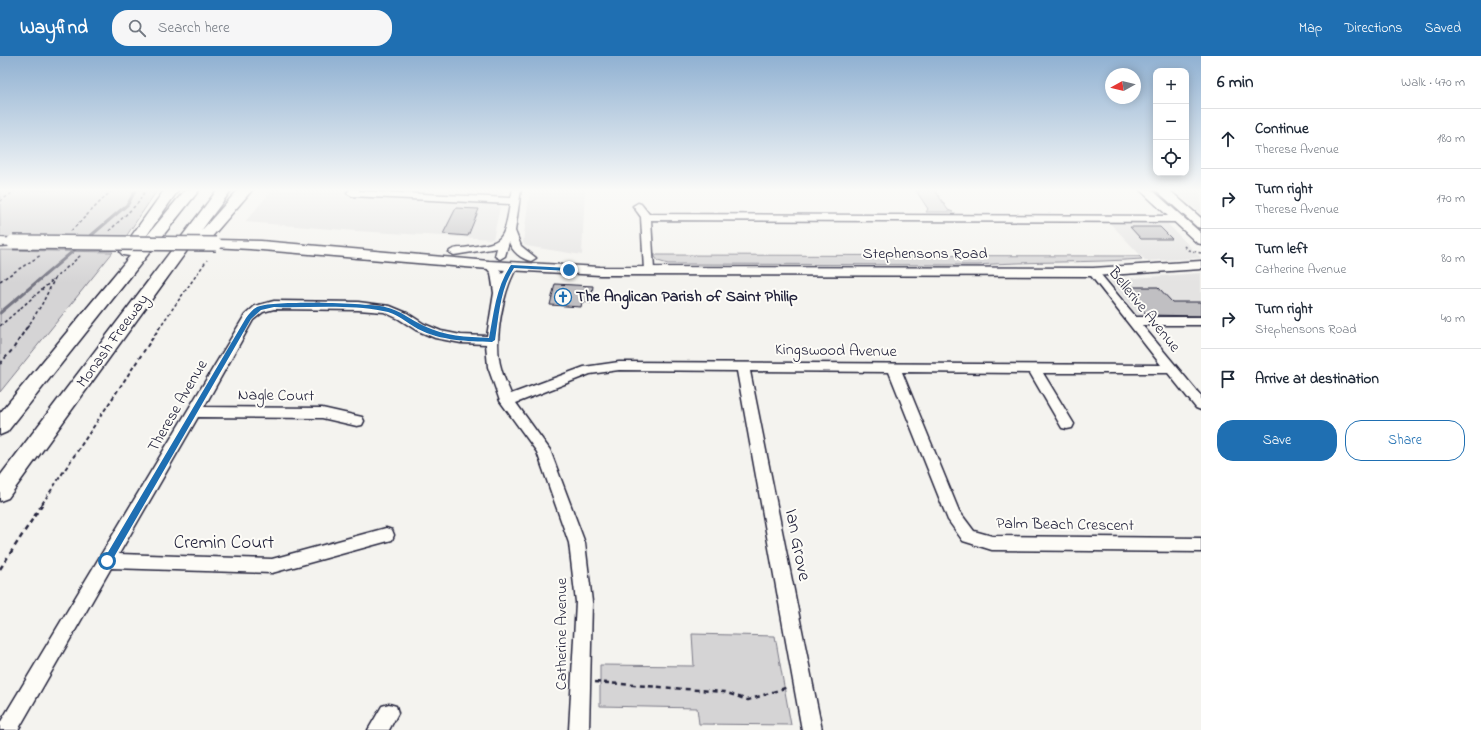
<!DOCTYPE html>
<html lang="en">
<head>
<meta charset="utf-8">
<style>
  :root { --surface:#fff; --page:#f6f6f7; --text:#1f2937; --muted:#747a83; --line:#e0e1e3; --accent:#1f6fb2 }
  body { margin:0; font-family:"Indie Flower",sans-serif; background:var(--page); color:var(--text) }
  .controls { position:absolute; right:12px; top:12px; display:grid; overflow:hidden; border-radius:8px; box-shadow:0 2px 10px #0003 }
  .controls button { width:36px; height:36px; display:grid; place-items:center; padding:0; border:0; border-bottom:1px solid var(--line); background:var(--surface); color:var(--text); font:20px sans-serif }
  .compass { position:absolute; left:1105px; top:12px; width:36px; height:36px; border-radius:50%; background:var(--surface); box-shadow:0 2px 10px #0003; rotate:262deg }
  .stop { position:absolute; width:12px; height:12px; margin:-9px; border:3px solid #1f6fb2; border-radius:50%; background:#fff }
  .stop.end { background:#1f6fb2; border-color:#fff; box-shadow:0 1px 4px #0008 }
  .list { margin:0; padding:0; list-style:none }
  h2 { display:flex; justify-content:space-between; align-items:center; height:52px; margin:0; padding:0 16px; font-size:17px }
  h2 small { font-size:13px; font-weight:400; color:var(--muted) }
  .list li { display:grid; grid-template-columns:26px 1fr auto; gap:12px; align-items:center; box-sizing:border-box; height:60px; padding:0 16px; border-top:1px solid var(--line) }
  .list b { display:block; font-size:15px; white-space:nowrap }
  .list p { margin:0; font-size:13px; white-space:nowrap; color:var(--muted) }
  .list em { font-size:13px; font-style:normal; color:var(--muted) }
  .actions { display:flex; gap:8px; padding:12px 16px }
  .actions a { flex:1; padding:9px 0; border:1px solid var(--accent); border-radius:16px; text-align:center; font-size:14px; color:var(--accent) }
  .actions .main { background:var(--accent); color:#fff }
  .icon { flex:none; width:22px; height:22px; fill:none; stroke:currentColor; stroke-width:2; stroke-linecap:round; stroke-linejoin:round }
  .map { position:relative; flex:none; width:1201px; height:674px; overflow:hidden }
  header { display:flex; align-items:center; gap:24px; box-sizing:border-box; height:56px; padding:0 20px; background:var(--accent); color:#fff }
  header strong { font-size:19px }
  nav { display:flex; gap:22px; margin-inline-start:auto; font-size:14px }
  .search { width:280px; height:36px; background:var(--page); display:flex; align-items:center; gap:10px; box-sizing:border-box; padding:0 14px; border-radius:16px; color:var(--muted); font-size:15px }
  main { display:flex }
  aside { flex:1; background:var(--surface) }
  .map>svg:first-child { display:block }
  .built { fill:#e4e3e2 }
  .green { fill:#d5d4d5; stroke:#7c7b88 }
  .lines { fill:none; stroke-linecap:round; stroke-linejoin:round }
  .stream { stroke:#757582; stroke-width:3 }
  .building { fill:#c0bfc2; stroke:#22223b }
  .minor-casing { stroke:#22223b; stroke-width:3 }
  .major-casing { stroke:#22223b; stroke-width:3 }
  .highway-casing { stroke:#22223b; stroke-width:3 }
  .path-far2 { stroke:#22223b; stroke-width:1.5; stroke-dasharray:3 2.5; stroke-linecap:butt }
  .path-far1 { stroke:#22223b; stroke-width:2; stroke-dasharray:4 3; stroke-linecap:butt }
  .path { stroke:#22223b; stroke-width:2.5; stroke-dasharray:5 4; stroke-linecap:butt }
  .minor { fill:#fdfcf7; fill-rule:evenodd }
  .major { fill:#fdfcf7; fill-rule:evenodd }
  .highway { fill:#fdfcf7; fill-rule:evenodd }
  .major-bridge-casing { stroke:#22223b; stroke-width:16; stroke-linecap:butt }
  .major-bridge { stroke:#fdfcf7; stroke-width:13 }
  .route { fill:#1f6fb2 }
  .labels { text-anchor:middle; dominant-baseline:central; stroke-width:4; stroke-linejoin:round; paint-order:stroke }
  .street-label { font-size:16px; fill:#22223b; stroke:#fdfcf7 }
  .poi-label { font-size:16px; font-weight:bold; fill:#22223b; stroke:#fdfcf7; text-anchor:start }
  .near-street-label { font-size:19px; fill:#22223b; stroke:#fdfcf7 }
</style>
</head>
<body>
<header>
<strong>Wayfind</strong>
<div class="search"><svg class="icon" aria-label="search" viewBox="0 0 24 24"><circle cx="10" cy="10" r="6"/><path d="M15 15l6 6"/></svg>Search here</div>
<nav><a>Map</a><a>Directions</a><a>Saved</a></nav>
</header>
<main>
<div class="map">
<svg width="1201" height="674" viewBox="0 0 1201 674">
  <rect width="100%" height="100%" fill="#f4f3ef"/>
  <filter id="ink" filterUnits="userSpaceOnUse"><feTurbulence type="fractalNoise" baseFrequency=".025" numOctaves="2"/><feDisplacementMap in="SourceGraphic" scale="8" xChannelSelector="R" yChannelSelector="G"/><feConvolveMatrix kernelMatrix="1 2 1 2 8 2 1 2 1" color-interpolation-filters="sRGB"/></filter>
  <g filter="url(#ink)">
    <path class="built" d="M273,133H504L493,183L356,175L245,166Z
      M530,133H585L582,199L526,190L523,187Z
      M1172,133H1201V158Z
      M1108,165L1166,166L1201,202L1146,205Z
      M1201,217V262L1192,260L1139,261L1109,224Z"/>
    <path class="green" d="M0,133H158L125,182L0,181Z
      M915,133H934L948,154L953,156H926L928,153Z
      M0,194L113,196L0,336Z
      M654,199L1139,200L1142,203C1087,207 1033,205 978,209L668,208L658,205Z
      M692,578L775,580L791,669L699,668L697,652L600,650V609L694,610Z"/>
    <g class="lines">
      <path class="stream" d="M87,183L128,148L136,133
        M0,257L78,191"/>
    </g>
    <path class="building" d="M456,152L479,153L468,180L443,178Z
      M1130,171H1160L1172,183H1141Z
      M555,228L593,230L591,247L582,246L581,251L550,249Z
      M1122,231H1158L1172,246H1201V260L1147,259Z"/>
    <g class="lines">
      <g class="minor-casing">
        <path id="minor" d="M350,133H359V135L511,142L513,133H521L515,175L521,190L536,202L531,205C521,203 512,195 509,186L505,200L500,203L495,200L497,192L454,199L449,196C452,192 458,192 463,192C504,186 503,188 510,148L352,140L347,137Z
          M638,147L641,148L649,158L1178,160L1183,163L1178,166L651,164L654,214L649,217L644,214L641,161L633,150Z
          M489,206L496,209L502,218L509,208H517L518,210C503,232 493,286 501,312C503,321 508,330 511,338L584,311L619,306L1161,309L1088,216L1089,214H1097L1136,261H1201V269H1142L1201,340V354L1196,352L1168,317H1043L1074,368L1072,372L1067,373L1062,372L1030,317L902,316L959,455L974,475L992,480L1201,482V496L992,494L963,485L948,464L889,316L750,315L822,674H802L737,315L619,314L590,318L516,347L550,394L585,487L592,546L589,674H569L576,546L569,487L537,396L500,345L488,311L486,288L461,287L435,282L416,274L399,263L384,256L358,254L274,253L263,256L253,264L204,351L322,352L362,361L364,365L362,369L357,370L322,362L198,361L119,498L272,503L386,472L392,474L394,479L392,484L272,517L111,512L18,674H0V667L245,259L255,250L274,245L358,246L390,250L407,257L424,268L441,275L461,279L487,280L494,237L491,217L484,209Z
          M389,648L396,650L398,657L389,674H368L382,650Z"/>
      </g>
      <g class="major-casing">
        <path id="major" d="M1139,133H1151L1201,177V188L1197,187Z
          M1155,133H1168L1201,162V172L1197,171Z
          M0,182L17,183L19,186L17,189L0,190Z
          M216,184L261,185L489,205L600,211L1093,212L1201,205V213L1093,220L600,219L489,213L250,193L212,191L210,188L212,185Z"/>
      </g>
      <g class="highway-casing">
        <path id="highway" d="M165,133H179L145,182L186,133H200L7,376L0,379V357L130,200L123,199L120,196Z
          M218,133H232L201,175L239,133H253L203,191L198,192L193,191L191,189L8,442L0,445V420Z"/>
      </g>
      <path class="path-far2" d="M0,145L18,133
        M71,175L113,133
        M109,175L138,147L146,133
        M1184,190L1188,194L1201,197
        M0,225L41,199
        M0,270L54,223
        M27,272L42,248L55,222L81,199
        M159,272L207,204"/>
      <path class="path-far1" d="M0,308L13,293L27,271
        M42,448L160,271"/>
      <path class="path" d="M0,513L43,447
        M595,626L724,636L748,644L788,631"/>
      <use href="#minor" class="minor"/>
      <use href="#major" class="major"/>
      <use href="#highway" class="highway"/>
      <g class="major-bridge-casing">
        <path id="major-bridge" d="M13,186L216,188"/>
      </g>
      <use href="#major-bridge" class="major-bridge"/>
    </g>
  </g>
  <linearGradient id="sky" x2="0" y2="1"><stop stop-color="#90b1d2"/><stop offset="0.59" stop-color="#fafaf8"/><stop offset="1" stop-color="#fafaf8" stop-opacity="0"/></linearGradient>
  <rect width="1201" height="227" fill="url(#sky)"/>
  <path class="route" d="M511,209L569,212L571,214L569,215L514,212C500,233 499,260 495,284L492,286C467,285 441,285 418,273C407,267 397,257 383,255C348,248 310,252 274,251L261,254L251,263L110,508H104V503L246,262C249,258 253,253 257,251C273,244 366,247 385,251C400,254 411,264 424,270C445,280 466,281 489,282C494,256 496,231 511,209Z"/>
  <defs>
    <g id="church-ring" transform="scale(0.9)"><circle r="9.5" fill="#fdfcf7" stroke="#1f6fb2" stroke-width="1.5"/><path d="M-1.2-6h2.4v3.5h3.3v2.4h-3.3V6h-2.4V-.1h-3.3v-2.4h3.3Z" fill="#1f6fb2"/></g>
  </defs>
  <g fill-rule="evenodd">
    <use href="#church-ring" x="563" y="241"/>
  </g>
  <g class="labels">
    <g class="street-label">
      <text x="925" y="198">Stephensons Road</text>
      <text transform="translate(1144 254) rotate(51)">Bellerive Avenue</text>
      <text transform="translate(113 285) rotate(-54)">Monash Freeway</text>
      <text transform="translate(836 295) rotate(1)">Kingswood Avenue</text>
      <text transform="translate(276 340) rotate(1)">Nagle Court</text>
      <text transform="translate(178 350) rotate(-60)">Therese Avenue</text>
      <text transform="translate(1065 469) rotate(1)">Palm Beach Crescent</text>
      <text transform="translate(562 578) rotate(-90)">Catherine Avenue</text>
    </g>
    <g class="poi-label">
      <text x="576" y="241">The Anglican Parish of Saint Philip</text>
    </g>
    <g class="near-street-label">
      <text x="224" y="487">Cremin Court</text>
      <text transform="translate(797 489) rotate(79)">Ian Grove</text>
    </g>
  </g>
</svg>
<div class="controls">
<button>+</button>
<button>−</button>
<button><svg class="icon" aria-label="locate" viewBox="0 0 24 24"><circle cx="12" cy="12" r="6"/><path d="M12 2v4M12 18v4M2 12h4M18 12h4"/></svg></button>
</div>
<svg class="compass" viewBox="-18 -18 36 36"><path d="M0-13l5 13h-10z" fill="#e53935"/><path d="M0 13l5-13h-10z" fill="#747a83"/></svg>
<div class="stop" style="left:107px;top:505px"></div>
<div class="stop end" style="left:569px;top:214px"></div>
</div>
<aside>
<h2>6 min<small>Walk · 470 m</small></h2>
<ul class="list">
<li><svg class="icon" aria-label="ahead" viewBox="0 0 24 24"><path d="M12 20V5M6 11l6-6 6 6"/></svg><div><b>Continue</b><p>Therese Avenue</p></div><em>180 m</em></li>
<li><svg class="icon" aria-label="right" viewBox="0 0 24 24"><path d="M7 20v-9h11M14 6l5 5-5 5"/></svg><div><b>Turn right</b><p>Therese Avenue</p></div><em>170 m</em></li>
<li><svg class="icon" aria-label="left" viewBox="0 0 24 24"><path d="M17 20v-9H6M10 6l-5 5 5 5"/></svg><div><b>Turn left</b><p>Catherine Avenue</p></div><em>80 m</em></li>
<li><svg class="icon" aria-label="right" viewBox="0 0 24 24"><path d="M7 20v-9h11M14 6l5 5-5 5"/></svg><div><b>Turn right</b><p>Stephensons Road</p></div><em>40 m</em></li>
<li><svg class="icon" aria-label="arrive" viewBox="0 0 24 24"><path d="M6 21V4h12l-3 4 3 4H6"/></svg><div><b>Arrive at destination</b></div></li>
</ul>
<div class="actions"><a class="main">Save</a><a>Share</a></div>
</aside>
</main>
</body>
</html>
